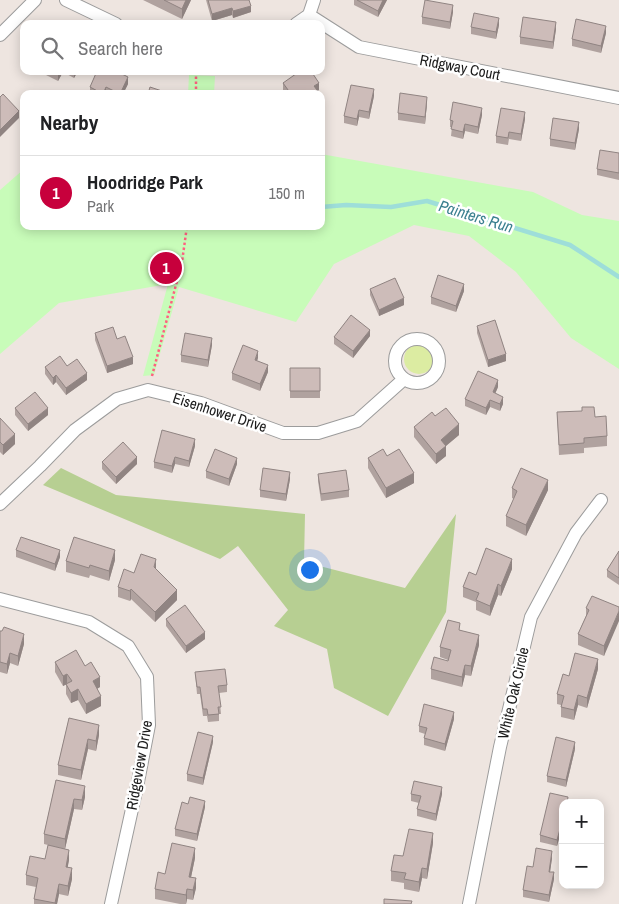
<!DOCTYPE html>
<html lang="en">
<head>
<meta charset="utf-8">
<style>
  :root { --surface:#fff; --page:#f2f2f2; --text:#202124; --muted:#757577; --line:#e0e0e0; --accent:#c7003c }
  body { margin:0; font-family:"Archivo Narrow",sans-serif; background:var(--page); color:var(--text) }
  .controls { position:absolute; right:15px; bottom:15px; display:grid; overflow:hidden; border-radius:10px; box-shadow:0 2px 12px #0003 }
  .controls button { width:45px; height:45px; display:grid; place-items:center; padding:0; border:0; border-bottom:1px solid var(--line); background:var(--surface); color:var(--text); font:25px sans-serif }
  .you { position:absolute; left:309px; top:569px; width:18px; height:18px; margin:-12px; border:4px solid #fff; border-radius:50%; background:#1a73e8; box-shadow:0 0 0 8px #1a73e833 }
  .badge { display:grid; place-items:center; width:32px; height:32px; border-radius:50%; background:var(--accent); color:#fff; font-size:16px; font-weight:700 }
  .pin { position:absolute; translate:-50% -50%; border:2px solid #fff; box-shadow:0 1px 5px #0006 }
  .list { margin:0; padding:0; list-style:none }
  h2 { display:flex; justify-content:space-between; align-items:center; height:65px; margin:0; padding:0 20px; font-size:21px }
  h2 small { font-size:16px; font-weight:400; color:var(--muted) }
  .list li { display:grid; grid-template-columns:32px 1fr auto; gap:15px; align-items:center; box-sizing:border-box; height:75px; padding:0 20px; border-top:1px solid var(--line) }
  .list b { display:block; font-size:19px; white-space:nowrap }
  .list p { margin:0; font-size:16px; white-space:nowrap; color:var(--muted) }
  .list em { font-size:16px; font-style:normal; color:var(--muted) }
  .icon { flex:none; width:28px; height:28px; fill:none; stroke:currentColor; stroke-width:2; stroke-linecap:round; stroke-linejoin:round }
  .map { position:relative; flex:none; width:619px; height:904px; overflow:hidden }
  .search { position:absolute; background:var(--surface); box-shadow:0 2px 12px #0003; left:20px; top:20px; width:305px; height:55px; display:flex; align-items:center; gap:12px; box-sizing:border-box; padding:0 18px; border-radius:10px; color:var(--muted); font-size:19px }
  .panel { position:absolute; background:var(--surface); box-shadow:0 2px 12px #0003; left:20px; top:90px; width:305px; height:140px; border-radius:10px }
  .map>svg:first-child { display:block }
  .grass { fill:#dceca2 }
  .forest { fill:#b7cf92 }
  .park { fill:#c8fcb9 }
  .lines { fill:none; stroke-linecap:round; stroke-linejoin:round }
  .stream { stroke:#9eded9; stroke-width:4.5 }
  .street-casing { stroke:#9c9c9c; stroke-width:14 }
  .path { stroke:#ff6080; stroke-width:2.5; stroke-dasharray:2.5 2.5; stroke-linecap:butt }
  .street { stroke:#fff; stroke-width:12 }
  .wall { fill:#b0a29f }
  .shaded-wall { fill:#908482 }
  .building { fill:#cdbcb9; stroke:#908482 }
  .labels { text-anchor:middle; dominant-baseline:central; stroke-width:5; stroke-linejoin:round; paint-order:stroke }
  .street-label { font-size:15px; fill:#1b1b1b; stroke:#fff }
  .water-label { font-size:16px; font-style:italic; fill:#3a7f8f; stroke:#fff }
</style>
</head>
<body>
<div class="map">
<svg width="619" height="904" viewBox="0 0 619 904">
  <rect width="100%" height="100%" fill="#eee5e0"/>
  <path class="grass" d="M404 359a15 15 0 1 1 30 0a15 15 0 1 1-30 0Z"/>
  <path class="forest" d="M61,468L116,495L305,514L304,562L405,588L456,514L446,612L388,716L334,688L327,649L274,626L288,610L238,546L220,559L43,485Z"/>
  <path class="park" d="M189,75L215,76L214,94H188Z
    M321,154L533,192L582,215L619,221V369L571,338L516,272L469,236L414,225L334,264L296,322L179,287L154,375L143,376L168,284L59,303L0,354V190L24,169V226H321Z"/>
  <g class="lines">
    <path class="stream" d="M321,207L346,205L391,207L427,201L570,245L619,277"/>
    <g class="street-casing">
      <path id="street" d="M66,0L116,24
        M309,15L359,47L619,98
        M296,24L309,15L314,0
        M0,35L35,0
        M395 361a22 22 0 1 1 44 0a22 22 0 1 1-44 0Z
        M0,504L40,466L75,430L117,399L148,390L201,403L283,433H318L357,421L404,379
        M0,599L89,622L128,646L147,677L149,725L138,782L111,904
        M469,904L500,747L531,617L576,533L601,500"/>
    </g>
    <path class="path" d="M196,94V71
      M152,376L182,262L187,226"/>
    <use href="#street" class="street"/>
  </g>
  <path class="wall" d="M143,0H191L182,19Z
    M206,0H249L251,12L233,18L232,15L212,21Z
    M354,0H387L378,17L354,5Z
    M453,12L450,29L422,24V17Z
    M499,25L496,39L471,34V27Z
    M556,29L553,49L520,44V37Z
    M606,33L601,53L572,46V39Z
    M46,71H78L74,78L63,72L58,81L46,75Z
    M283,83L319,90L318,91L320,94H286L283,90Z
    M128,84L123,94H90V87Z
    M374,96L369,119L359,117L357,126L344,123V116Z
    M427,103L425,124L398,120V113Z
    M482,115L478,134L465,131L463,139L451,136L452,127H450V120Z
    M525,119L521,141L509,139L508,145L496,143V136Z
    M579,129L575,150L550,146V139Z
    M619,153V180L597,175V169Z
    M370,289L404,305L379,316L370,295Z
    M464,291L456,312L431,304V297Z
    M477,326L506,361L488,367L477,333Z
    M95,333L117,339L133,364L107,373L95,340Z
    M370,336L353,358L334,344V337Z
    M212,345L208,367L181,362V355Z
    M258,358L257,361L268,372L260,391L232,380V373Z
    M67,366L87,380L66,395L56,382L53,385L45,374V367Z
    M290,368H320V398H290Z
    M498,387L495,393L503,404L500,411L490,407L486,415L465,406V399Z
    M15,408L48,415L28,431L15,415Z
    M557,412L595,417L607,436V446L584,448V453L559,455Z
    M435,416L459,435L446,446V456L436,464L414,437V427Z
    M0,419L15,444L3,455L0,452Z
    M195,446L189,467L175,464L172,473L154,468V462Z
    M387,456L414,483L386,498L368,468V458Z
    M102,462L137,464L116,484L102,469Z
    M237,464L229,486L206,478V471Z
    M318,474L349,490V497L321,501L318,481Z
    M290,479L286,501L260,497V490Z
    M512,488L548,490L526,536L506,526V516L514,499L512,498Z
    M16,550L60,557L55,571L16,557Z
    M619,551V585L607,577V570Z
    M115,560L109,581L90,575L89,578L66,572V561Z
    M156,569L177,600L155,622L131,599L130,601L118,597V587L134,573Z
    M512,569L501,596L498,595L490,616L476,610V602L463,597V587L476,575Z
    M619,607L604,656L578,645V634L586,616V608Z
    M166,619L205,639L186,653L166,626Z
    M460,630L479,645L471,676L465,675L462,687L431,679V669L448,661V660L440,657V647Z
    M0,631L24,644L18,666L10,663L7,674L0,672Z
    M55,662L85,666L100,687L97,689L101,706L86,714L78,700L71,703L66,694V684H67L63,686L55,672Z
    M598,669L587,708L578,705L574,720L561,717V705L557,704V694L569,676Z
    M195,672L227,685V692L219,693L221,714H219V721L208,722L207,716H203L200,694H197Z
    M69,718L99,735L96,751L88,749L81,780L58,775V765Z
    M454,719L445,751L424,745V738L425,734L419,732V726Z
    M213,742L203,785L187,781V774Z
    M575,749L566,787L547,782V776Z
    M56,780L85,797L82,810L74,809L65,849L69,860L67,868L72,879L68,896L59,894L57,904H34V899L36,887L26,885V875L45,859L63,849L44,844V834Z
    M411,794H442L436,821L417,816V809L419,803L411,801Z
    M568,803L557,846L540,842V835Z
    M188,804L205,807L197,841L175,836V829Z
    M433,843L427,879L422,878L419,892L404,889V883L391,881V871L403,856Z
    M195,858L191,877L196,888L193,900L187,899L186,904H180L155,899V889L165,874Z
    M552,858L550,872L554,879L549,902L523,897V890L533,867Z"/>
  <path class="shaded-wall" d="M186,0H191L182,19V9Z
    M383,0H387L378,17V11Z
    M453,5V12L450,29V22Z
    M251,6V12L233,18V11Z
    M232,8V15L212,21V14Z
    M499,18V25L496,39V32Z
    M556,22V29L553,49V42Z
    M606,26V33L601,53V46Z
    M60,71H63V72L58,81V74Z
    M78,71L74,78V72Z
    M128,77V84L123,94H120Z
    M319,83V90L314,93V86Z
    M106,87V94H103Z
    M374,89V96L369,119V112Z
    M427,97V103L425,124V117Z
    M482,108V115L478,134V127Z
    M359,110V117L357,126V119Z
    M19,111V118L0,137V130Z
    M525,112V119L521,141V134Z
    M579,122V129L575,150V143Z
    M465,124V131L463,139V132Z
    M464,284V291L456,312V306Z
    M404,298V305L379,316V310Z
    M370,330V336L353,358V351Z
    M212,338V345L208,367V360Z
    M258,351V358L255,366V360Z
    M506,354V361L488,367V360Z
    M133,357V364L107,373V366Z
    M268,365V372L260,391V384Z
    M87,373V380L66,395V388Z
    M56,375V382L53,385V378Z
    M498,380V387L493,399V392Z
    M503,397V404L500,411V404Z
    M490,400V407L486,415V408Z
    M48,408V415L28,431V424Z
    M459,424V435L441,450V440Z
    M15,434V444L3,455V445Z
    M195,439V446L189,467V461Z
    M446,446V456L436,464V454Z
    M137,457V464L116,484V477Z
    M175,457V464L172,473V466Z
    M237,458V464L229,486V479Z
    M290,472V479L286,501V494Z
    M414,473V483L386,498V488Z
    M548,480V490L526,536V525Z
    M60,550V557L55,571V564Z
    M115,550V560L109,581V571Z
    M156,559V570L154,567Z
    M512,559V569L501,596V586Z
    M498,584V595L490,616V606Z
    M131,589V599L130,601V591Z
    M177,590V600L155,622V612Z
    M619,611V621L604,656V646Z
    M205,632V639L186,653V646Z
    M24,634V644L18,666V656Z
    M479,635V645L471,676V666Z
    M10,653V663L7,674V664Z
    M598,659V669L587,708V698Z
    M465,665V675L462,687V677Z
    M67,674V684L63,686V676Z
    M100,677V687L93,691V681Z
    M78,689V700L71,703V693Z
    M578,695V705L574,720V710Z
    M101,696V706L86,714V704Z
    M454,712V719L445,751V744Z
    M99,725V735L96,751V741Z
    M213,736V742L203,785V778Z
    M88,739V749L81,780V770Z
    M575,742V749L566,787V780Z
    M85,786V797L82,810V800Z
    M442,787V794L436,821V814Z
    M74,799V809L65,849V839Z
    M205,801V807L197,841V834Z
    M563,818V825L557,846V840Z
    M433,833V843L427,879V869Z
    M195,848V858L189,887V877Z
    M69,850V860L66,877V867Z
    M552,851V858L549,879V872Z
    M72,868V879L68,896V886Z
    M422,868V878L419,892V882Z
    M554,872V879L549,902V895Z
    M196,878V888L193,900V890Z
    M59,884V894L57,904H55Z
    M187,889V899L186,904V895Z"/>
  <path class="building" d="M164,0H186L182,9Z
    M208,0H249L251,6L233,11L232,8L212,14Z
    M357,0H383L378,11Z
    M425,0L453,5L450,22L422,17Z
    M474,13L499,18L496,32L471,27Z
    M523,17L556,22L553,42L520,37Z
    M576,19L606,26L601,46L572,39Z
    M52,71H60L58,74Z
    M97,71H116L128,77L120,94L106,87L103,94L90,87Z
    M300,71H311L319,83L314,86L320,94H305L304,93L303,94H291L283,83Z
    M351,85L374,89L369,112L359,110L357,119L344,116Z
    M150,87L171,94H148Z
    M400,93L427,97L425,117L398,113Z
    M3,94L19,111L0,130V97Z
    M453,102L482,108L478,127L465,124L463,132L451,129L453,121L450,120Z
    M501,108L525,112L521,134L509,132L508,138L496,136Z
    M553,118L579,122L575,143L550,139Z
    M600,150L619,153V173L597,169Z
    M438,275L464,284L456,306L431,297Z
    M395,278L404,298L379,310L370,289Z
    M351,315L370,330L353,351L334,337Z
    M495,320L506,354L488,360L477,326Z
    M113,327L117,339L125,336L133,357L107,366L95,333Z
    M185,333L212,338L208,360L181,355Z
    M243,345L258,351L255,360L268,365L260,384L232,373Z
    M60,356L67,366L77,359L87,373L66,388L56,375L53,378L45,367Z
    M290,368H320V391H290Z
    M478,371L498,380L493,392L503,397L500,404L490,400L486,408L465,399Z
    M35,392L48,408L28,424L15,408Z
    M582,407H594L595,417L606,416L607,436L584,438V443L559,445L557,412L582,411Z
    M446,408L459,424L441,440L446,446L436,454L414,427L432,412L435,416Z
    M0,418L15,434L3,445L0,442Z
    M162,430L195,439L189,461L175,457L172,466L154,462Z
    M123,442L137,457L116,477L102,462Z
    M215,449L237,458L229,479L206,471Z
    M383,449L387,456L399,449L414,473L386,488L368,458Z
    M263,468L290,472L286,494L260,490Z
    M521,468L548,480L526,525L506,516L517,491L512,488Z
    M346,470L349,490L321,494L318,474Z
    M21,537L60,550L55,564L16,550Z
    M74,537L115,550L109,571L90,565L89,568L66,561Z
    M486,548L512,559L501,586L498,584L490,606L476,600L479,593L463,587L469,572L476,575Z
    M619,551V578L607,570Z
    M141,554L156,559L154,567L177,590L155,612L131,589L130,591L118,587L124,569L134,573Z
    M592,596L619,607V611L604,646L578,634L589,610L586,608Z
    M185,605L205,632L186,646L166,619Z
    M448,620L460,623L459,630L479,635L471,666L465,665L462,677L431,669L434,657L448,661L451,650L440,647Z
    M4,627L24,634L18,656L10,653L7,664L0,662V631H2Z
    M76,650L85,666L91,662L100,677L93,681L101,696L86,704L78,689L71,693L66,684L72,681L67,674L63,676L55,662Z
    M575,653L598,659L587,698L578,695L574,710L561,707L564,696L557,694L563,674L569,676Z
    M225,669L227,685L218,686L221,707H218L219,714L208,715L207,709H203L200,687H197L195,672Z
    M424,704L454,712L445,744L424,738L427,728L419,726Z
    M69,718L99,725L96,741L88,739L81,770L58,765Z
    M198,732L213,736L203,778L187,774Z
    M556,737L575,742L566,780L547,776Z
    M56,780L85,786L82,800L74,799L65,839L44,834Z
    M414,781L442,787L436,814L417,809L421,796L411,794Z
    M550,793L568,797L567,803H563V818L557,840L540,835Z
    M190,797L205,801L197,834L175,829L182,802L188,804Z
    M409,829L433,833L427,869L422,868L419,882L404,879L406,873L391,871L394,855L403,856Z
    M172,843L195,848L189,877L196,878L193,890L187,889L186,895L155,889L158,872L165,874Z
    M48,845L69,850L66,867L72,868L68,886L59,884L55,903L34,899L38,878L26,875L30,856L45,859Z
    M536,848L552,851L549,872H554L549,895L523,890L527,866L533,867Z
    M384,899L412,901L411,904H384Z"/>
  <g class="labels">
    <g class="street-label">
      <text transform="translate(460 67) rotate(11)">Ridgway Court</text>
      <text transform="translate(220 412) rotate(18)">Eisenhower Drive</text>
      <text transform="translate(513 693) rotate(-77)">White Oak Circle</text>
      <text transform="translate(139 765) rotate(-80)">Ridgeview Drive</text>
    </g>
    <g class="water-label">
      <text transform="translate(476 216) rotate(17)">Painters Run</text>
    </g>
  </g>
</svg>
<div class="controls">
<button>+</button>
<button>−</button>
</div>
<div class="you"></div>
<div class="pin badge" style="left:166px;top:268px">1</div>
<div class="search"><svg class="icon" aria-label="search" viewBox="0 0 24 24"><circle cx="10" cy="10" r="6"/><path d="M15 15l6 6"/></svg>Search here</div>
<section class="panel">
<h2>Nearby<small></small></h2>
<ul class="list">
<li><span class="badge">1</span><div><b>Hoodridge Park</b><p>Park</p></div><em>150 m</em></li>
</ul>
</section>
</div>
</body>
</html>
